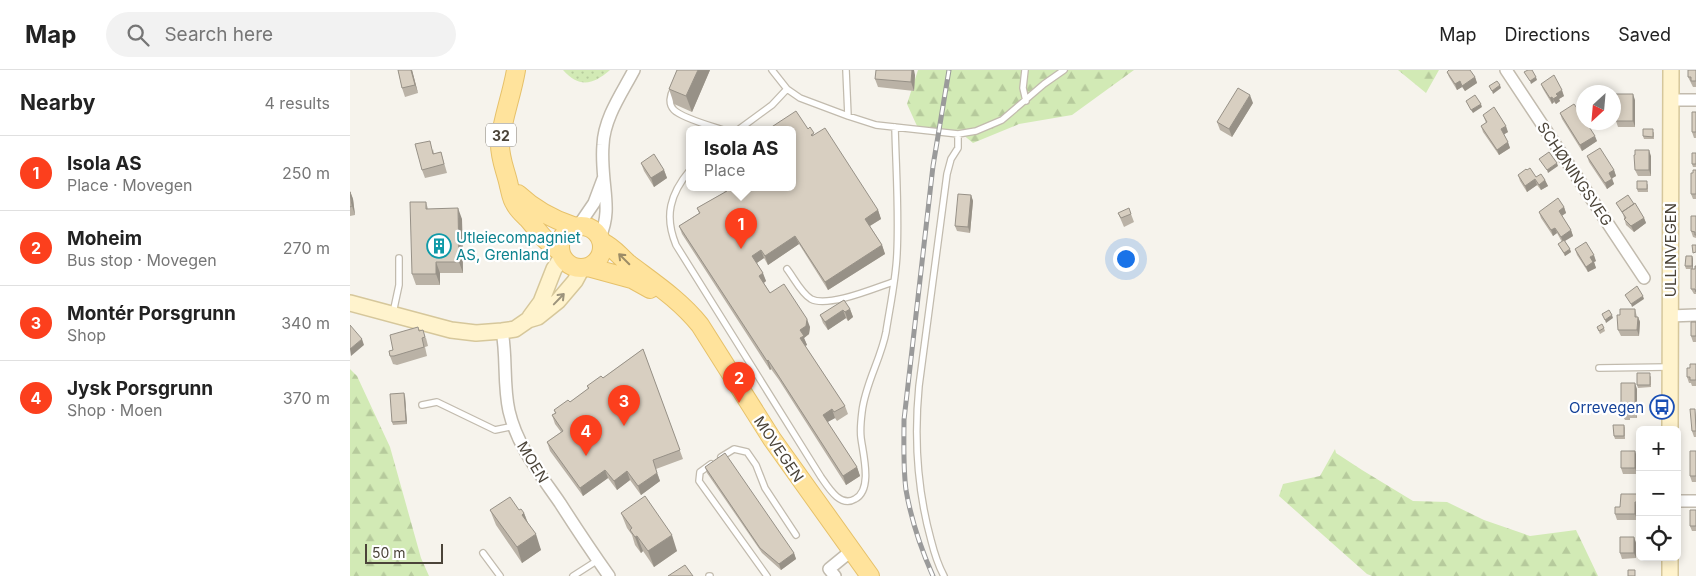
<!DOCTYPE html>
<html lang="en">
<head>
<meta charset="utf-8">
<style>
  :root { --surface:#fff; --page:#f2f2f2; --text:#222; --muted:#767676; --line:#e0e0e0; --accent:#fc3f1d }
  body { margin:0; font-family:Inter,sans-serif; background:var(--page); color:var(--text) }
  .controls { position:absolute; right:15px; bottom:15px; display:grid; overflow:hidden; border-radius:8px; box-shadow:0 2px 8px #0003 }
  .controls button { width:45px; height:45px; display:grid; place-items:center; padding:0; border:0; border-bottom:1px solid var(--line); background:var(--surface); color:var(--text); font:25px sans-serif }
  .compass { position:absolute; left:1226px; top:15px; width:45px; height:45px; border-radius:50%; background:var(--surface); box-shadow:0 2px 8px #0003; rotate:206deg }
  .scale { position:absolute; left:15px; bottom:12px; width:78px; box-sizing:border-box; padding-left:5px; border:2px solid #4b4439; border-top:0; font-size:14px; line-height:18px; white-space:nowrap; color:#4b4439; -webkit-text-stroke:4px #fff; paint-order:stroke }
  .you { position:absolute; left:775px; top:188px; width:18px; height:18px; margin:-12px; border:4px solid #fff; border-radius:50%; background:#1a73e8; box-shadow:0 0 0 8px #1a73e833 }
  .badge { display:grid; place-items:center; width:32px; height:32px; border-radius:50%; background:var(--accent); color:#fff; font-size:16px; font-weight:700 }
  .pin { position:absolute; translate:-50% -41px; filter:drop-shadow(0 1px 2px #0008) }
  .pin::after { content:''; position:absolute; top:26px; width:18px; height:15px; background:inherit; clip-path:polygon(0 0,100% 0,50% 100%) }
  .popup { position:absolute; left:336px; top:56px; width:110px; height:65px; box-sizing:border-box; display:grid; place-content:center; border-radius:8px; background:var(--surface); filter:drop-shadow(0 1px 4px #0005); font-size:16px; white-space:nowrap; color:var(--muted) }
  .popup b { font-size:19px; color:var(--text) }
  .popup::after { content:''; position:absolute; left:50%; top:100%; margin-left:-10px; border:10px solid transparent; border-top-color:var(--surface) }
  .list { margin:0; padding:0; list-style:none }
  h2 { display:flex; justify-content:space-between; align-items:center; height:65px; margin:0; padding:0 20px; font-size:21px }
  h2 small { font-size:16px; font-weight:400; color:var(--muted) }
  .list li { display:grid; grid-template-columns:32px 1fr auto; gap:15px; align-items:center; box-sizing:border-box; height:75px; padding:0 20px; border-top:1px solid var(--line) }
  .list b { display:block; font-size:19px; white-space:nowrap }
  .list p { margin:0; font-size:16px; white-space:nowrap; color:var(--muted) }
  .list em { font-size:16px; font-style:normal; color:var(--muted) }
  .icon { flex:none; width:28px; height:28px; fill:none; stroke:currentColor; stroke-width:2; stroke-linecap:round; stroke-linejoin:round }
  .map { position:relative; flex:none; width:1346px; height:506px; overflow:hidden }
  header { display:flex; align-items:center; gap:30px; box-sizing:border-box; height:70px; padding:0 25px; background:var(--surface); border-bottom:1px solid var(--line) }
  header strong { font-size:24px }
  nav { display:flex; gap:28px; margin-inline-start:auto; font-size:18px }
  .search { width:350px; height:45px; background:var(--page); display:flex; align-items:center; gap:12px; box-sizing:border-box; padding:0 18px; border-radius:28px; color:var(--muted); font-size:19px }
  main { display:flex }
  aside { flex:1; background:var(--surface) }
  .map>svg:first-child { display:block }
  .grass { fill:url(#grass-dots) }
  .forest { fill:url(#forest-firs) }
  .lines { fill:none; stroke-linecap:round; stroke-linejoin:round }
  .lane-casing { stroke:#c2bbae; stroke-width:8 }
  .street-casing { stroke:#c2bbae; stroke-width:14 }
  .secondary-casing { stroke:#d6c79b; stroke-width:18 }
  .primary-casing { stroke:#e6c16a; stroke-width:20 }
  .lane { stroke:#fff; stroke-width:5.5 }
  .street { stroke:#fff; stroke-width:11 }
  .secondary { stroke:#fff3cd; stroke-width:15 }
  .primary { stroke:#ffe39c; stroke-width:18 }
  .rail-casing { stroke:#9a9a9a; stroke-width:5 }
  .rail { stroke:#fff; stroke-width:3; stroke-dasharray:9; stroke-linecap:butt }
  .wall { fill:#bab2a6 }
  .shaded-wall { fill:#979187 }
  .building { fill:#d8cfc1; stroke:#979187 }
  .oneway { stroke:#9c8c66 }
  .oneway2 { stroke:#9c937c }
  .labels { text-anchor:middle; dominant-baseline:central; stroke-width:4.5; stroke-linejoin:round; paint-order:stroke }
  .shield { fill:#fff; stroke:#817c74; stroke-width:1 }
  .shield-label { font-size:14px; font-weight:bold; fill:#4b4439 }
  .street-label { font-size:15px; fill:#4b4439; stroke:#fff }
  .culture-label { font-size:15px; fill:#0d838f; stroke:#fff; text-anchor:start }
  .transit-label { font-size:15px; fill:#164399; stroke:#fff; text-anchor:end }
</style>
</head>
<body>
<header>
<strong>Map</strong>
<div class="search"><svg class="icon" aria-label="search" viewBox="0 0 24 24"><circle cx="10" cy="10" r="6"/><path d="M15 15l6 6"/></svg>Search here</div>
<nav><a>Map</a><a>Directions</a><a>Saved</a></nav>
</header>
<main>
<aside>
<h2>Nearby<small>4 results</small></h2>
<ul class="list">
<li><span class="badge">1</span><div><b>Isola AS</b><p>Place · Movegen</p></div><em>250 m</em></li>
<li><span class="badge">2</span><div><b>Moheim</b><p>Bus stop · Movegen</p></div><em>270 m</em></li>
<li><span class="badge">3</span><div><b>Montér Porsgrunn</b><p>Shop</p></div><em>340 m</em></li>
<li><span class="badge">4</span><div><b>Jysk Porsgrunn</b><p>Shop · Moen</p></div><em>370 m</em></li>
</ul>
</aside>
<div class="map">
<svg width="1346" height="506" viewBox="0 0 1346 506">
  <defs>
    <pattern id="grass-dots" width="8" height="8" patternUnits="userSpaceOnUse" patternTransform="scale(1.25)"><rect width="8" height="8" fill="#d2eab5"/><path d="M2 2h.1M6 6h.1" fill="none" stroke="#b6ca9c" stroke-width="1.8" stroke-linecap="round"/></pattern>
    <pattern id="forest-firs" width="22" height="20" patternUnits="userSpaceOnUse" patternTransform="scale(1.25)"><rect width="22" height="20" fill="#d2eab5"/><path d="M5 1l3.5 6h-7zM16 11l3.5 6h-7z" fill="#b6ca9c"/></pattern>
  </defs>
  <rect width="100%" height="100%" fill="#f6f3ec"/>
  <path class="grass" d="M213,0H260C243,15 229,18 213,0Z"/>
  <path class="forest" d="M568,0H784L722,45L669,54L623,73L611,63L567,56L557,34Z
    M1048,0H1089L1076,23Z
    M0,299L7,306L40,377L71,488L79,506H0Z
    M985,379L986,383L1012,400L1063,431L1097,432L1134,450L1180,466L1226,460L1248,506H1022L1017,504L929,426L933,414L970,406Z"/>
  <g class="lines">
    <g class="lane-casing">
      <path id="lane" d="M422,0L437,19L450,28L498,46L526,55L608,64L626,61L652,50L694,14L714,0
        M496,0L498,46
        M675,0L673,18L676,31
        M324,18C320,25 318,34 324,40C332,48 361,56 373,60
        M388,60L422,35L437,19
        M340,100C320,124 314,146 326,175L471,407C478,417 490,438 505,429C523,420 513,384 511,368C510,360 511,350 512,342C515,314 531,289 536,262C540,236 546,209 547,183C549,141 546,99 545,57
        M437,199C444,208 451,223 461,229C478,238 525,218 543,212
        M43,243L49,215V188
        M1249,298L1318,297
        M72,335L87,332L145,360L164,356
        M371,387L384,379L397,382L406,395L415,418L446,465
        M361,394L350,402L349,411L417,506
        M133,483L150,506
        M223,506L248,490
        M359,506H360
        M594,506C588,495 584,482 581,470C567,419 564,368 569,316L597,104L601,89L608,78V64"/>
    </g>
    <g class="street-casing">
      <path id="street" d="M1156,0L1294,208
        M1321,30H1346
        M229,155L244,133L253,109
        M250,167C259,147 256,131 254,110C253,99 252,86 253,75C254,48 272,23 284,0
        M1320,246L1346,245
        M152,261C157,287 153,314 159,341C167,376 190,404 210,433C226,458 242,482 259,506
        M1327,431H1346
        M485,506L479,499L501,481"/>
    </g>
    <g class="secondary-casing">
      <path id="secondary" d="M0,233L101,260L126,263L152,261L165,259L178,250L188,247L208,231L225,211L232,198
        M180,247L191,232L204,199L212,187
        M1320,360L1321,0
        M1320,506V487"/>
    </g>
    <g class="primary-casing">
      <path id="primary" d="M166,0C162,24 153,47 150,71C149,88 156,101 159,116C161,123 161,128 165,134C168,140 173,144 178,149C190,163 194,171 210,181
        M168,124C185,140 202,149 223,156
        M210 177a21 21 0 1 1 42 0a21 21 0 1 1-42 0Z
        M252,172C266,179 268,185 279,194C304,213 330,230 350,255L422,369L520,506
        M238,197L282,209L300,219"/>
    </g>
    <use href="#lane" class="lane"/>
    <use href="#street" class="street"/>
    <use href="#secondary" class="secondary"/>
    <use href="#primary" class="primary"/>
    <g class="rail-casing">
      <path id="rail" d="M583,506C571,479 561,449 556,420C553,397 554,373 554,350L583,96L599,0"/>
    </g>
    <use href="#rail" class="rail"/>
  </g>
  <path class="wall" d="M48,0H62L68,23L55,27L52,18Z
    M327,0H360L342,42L324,34L319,19Z
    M1346,0V17H1343L1338,7Z
    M1097,2L1125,7L1127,13L1115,21L1112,17L1107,20L1099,7Z
    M565,5L564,21L528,17L525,9Z
    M1191,14L1214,26L1209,29L1210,31L1206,34L1204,32L1202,34L1193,19Z
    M1285,30V57H1268L1266,51Z
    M903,33L882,67L870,60L867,52Z
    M1346,42V68H1344L1342,62Z
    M1210,43L1247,71L1232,81L1212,49Z
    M1133,45L1158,62L1154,64L1160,78L1149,85L1133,62L1131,56L1136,53Z
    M458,59L464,65L528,140L531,149L520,156L532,175L535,184L478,220L449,174L418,195L414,188L407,193L416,211L414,213L420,223L460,257L459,264L454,268L457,275L455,276L495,336L498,344L487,351L485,348L477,352L507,397L510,406L496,415L429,310L421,299L420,300L332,164L329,156L349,143L347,138L375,122L372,118H442Z
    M1304,62V69H1294L1293,66Z
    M83,79L84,84L91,82L97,103L75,108L72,100Z
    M1346,83V97H1343L1342,94Z
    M1237,86L1264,100L1266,106L1262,108L1264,114L1257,119L1239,92Z
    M1301,86V106H1288L1285,100Z
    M291,93L314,100L317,108L304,117L294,101Z
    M1346,100V129H1343L1341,124L1343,103Z
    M1168,105L1186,107L1195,110L1198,116L1191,120L1187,115L1177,122L1170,111Z
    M1298,114V122H1288L1287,119Z
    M0,121L3,129L5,145L0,146Z
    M621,125L623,131L620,163L607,161L605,156Z
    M76,132L78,139L112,149L113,203H90V215H66L62,204Z
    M1266,133L1284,134L1294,148L1296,153L1284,162L1276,155L1273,144Z
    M1214,137L1216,143L1212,146L1221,160L1223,166L1215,171L1221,182L1215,186L1208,174L1212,172L1207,163L1203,166L1191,148L1189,142Z
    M768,143L781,144L784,152L774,157Z
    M1346,146V168L1343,167L1341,161Z
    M1225,179L1246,191L1244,192L1246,198L1238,202L1227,185Z
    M1342,186L1343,189V199H1336L1335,196Z
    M1346,196V224H1344L1341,219Z
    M500,239L503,247L498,251L496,248L478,260L473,253L470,245Z
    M1285,239L1287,247H1288L1290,252L1289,266H1271L1268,260L1270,245Z
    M1346,252V272H1343L1341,266Z
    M1247,257L1254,258L1255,261L1250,264Z
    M70,261L76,268L78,276L75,277L77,286L47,295L43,294L40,286L43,280Z
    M293,279L333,389L306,399L310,411L291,425L280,410L267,420L258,408L233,426L200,381L197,372L211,362L205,354L202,345L205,343L204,340L220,332L238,319L237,316L253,308Z
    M1346,294V316H1342L1341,313H1339L1337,307L1340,298Z
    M1301,306V317L1288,318L1287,315Z
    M1287,319V348H1280V350H1275L1274,348H1273L1271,342Z
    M55,326L57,354L43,355L42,352Z
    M1346,341V367H1344L1342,361Z
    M1274,355L1275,358V369H1265L1264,366Z
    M1346,381V412H1342L1340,406Z
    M1287,387V404H1273L1271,398Z
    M355,397L444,483L446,489L431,500L412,483L357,403Z
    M1290,426V438H1287V450H1267L1265,444L1270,437Z
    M140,440H169L174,443L178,453L191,480L172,493L146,455Z
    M1346,440V461H1342L1340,456Z
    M271,443L327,481L304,497L293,481L291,483L285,475L282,465L277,458Z
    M1284,467L1286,473V488L1272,489L1270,483Z"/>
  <path class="shaded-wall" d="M61,0H62L68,23L65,15Z
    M348,0H360L342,42L336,26Z
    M562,0H564L565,5L564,21L561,12Z
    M1125,7L1127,13L1115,21L1112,16Z
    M1186,7L1187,10L1181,14L1180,11Z
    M1110,11L1112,17L1107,20L1105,14Z
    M1150,15L1151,18L1143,24L1142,21Z
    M1212,20L1214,26L1209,29L1210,31L1206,34L1203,29L1206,24Z
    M1283,24L1285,30V57L1283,51Z
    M900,25L903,33L882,67L879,59Z
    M1202,27L1204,32L1202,34L1200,28Z
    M1131,34L1132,37L1123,43L1121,40Z
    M1156,56L1158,62L1153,65L1151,59Z
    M1245,66L1247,71L1232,81L1230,75Z
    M1158,72L1160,78L1149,85L1147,80Z
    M1299,80L1301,86V106L1299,100Z
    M1207,93L1208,96L1198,103L1197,100Z
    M314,100L317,108L304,117L301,108Z
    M1264,100L1266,106L1261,109L1259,103Z
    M1185,109L1187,115L1177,122L1175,116Z
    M1262,109L1264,114L1257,119L1255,113Z
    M1195,110L1198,116L1191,120L1189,115Z
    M0,121L3,129L5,145L2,136Z
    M621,125L623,131L620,163L618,157Z
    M1214,137L1216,143L1211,146L1209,141Z
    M108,138L112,149L113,203L109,192Z
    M528,140L531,149L518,157L515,149Z
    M1294,148L1296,153L1284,162L1281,156Z
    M1205,158L1207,163L1203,166L1201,160Z
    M1221,160L1223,166L1213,172L1211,167Z
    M445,166L449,174L418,195L415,186Z
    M532,175L535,184L478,220L475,212Z
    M1220,179L1221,182L1215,186L1214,183Z
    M411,180L414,188L405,194L402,186Z
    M1244,185L1246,191L1244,192L1246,198L1238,202L1236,197L1240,187Z
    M1342,186L1343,189V199L1342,196Z
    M86,192L90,203V215L86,204Z
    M413,203L416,211L412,214L409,206Z
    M1293,226L1294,229L1282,237L1281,234Z
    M500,239L503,247L498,251L495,242Z
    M493,240L496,248L478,260L475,252Z
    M1262,245L1263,248L1256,253L1255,250Z
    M1288,247L1290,252L1289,266L1287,260Z
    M457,249L460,257L459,264L454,268L457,275L453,277L450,268V260Z
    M12,269L14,275L1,286L0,279Z
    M418,290L421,299L420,300L417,291Z
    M1285,313L1287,319V348L1285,342Z
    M54,323L55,326L57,354L56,351Z
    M482,339L485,348L476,353L473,345Z
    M1285,381L1287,387V404L1285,398Z
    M507,397L510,406L496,415L493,406Z
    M255,400L258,408L233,426L230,418Z
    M277,401L280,410L267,420L264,411Z
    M307,403L310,411L291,425L288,416Z
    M1285,432L1287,438V450L1285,444Z
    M174,443L180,459L172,445Z
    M186,464L191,480L172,493L167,477Z
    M322,465L327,481L304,497L298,481Z
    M287,466L293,481L291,483L285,467Z
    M1284,467L1286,473V488L1284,483Z
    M444,483L446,489L431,500L429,494Z"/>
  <path class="building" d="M48,0H61L65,15L52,18Z
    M327,0H348L336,26L319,19Z
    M526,0H562L561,12L525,9Z
    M1099,0H1120L1125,7L1112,16L1110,11L1105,14L1097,2Z
    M1178,0H1182L1186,7L1180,11L1174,2Z
    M1338,0H1346V11H1341V7H1338Z
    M1204,5L1212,20L1206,24L1208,26L1203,29L1202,27L1200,28L1191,14Z
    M1147,11L1150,15L1142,21L1139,16Z
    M888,18L900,25L879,59L867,52Z
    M1266,24H1283V51H1266Z
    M1125,25L1131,34L1121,40L1116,31Z
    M1224,34L1234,48V52H1236L1245,66L1230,75L1210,43Z
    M1144,37L1156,56L1151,59L1158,72L1147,80L1131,56L1137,52L1133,45Z
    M446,41L458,59L460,57L464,63L461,65L462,66L475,58L528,140L515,149L532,175L475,212L445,166L415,186L411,180L402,186L413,203L409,206L420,223L434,214L457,249L456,256L450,260L454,266L450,268L495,336L484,342L482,339L473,345L507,397L493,406L426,302L418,290L417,291L329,156L350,143L347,138L377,121L375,118H442V60H417Z
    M1342,42H1346V62H1342Z
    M1293,59H1303V67L1293,66Z
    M80,71L83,84L91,82L94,94L72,100L65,74Z
    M1250,78L1264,100L1259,103L1262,109L1255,113L1237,86Z
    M1285,80H1299V100H1285L1284,85H1285Z
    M1199,82L1207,93L1197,100L1189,89Z
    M1342,83H1346V94H1342Z
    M304,84L314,100L301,108L291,93Z
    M1180,98L1186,107L1191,104L1195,110L1189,115L1185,109L1175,116L1168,105L1176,99L1177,100Z
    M1343,100H1346V124H1341V103H1343Z
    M1287,111H1297V119H1287Z
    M0,122L2,136L0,137Z
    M608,124L621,125L618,157L605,156Z
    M1278,125L1284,134L1272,142L1266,133Z
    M1208,128L1214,137L1209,141L1221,160L1211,167L1205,158L1201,160L1189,142Z
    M60,132H76V139L108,138L109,192H86V204H62Z
    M1285,133L1294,148L1281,156L1274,149L1276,148L1272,142Z
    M779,138L781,144L771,148L768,143Z
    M1341,146H1346V165H1345V162L1341,161Z
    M1214,170L1220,179L1214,183L1208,174Z
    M1236,172L1244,185L1240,187L1243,192L1236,197L1225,179Z
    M1342,175H1346V182L1343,183Z
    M1336,186H1342V196H1335Z
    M1345,196H1346V222L1345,219H1341V199H1345Z
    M1287,216L1293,226L1281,234L1275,225Z
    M494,230L500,239L495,242L493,240L475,252L470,245Z
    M1270,239H1285V247H1288L1287,260H1268L1267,245H1270Z
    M1259,240L1262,245L1255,250L1252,244Z
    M1341,252H1346V266H1341Z
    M1252,254L1254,258L1249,261L1247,257Z
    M0,255L12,269L0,279Z
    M68,257L69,261L73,260L75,267L72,268L74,277L44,286H40L39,281L43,280L40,265Z
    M293,279L330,380L303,390L307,403L288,416L277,401L264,411L255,400L230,418L197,372L213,361L202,345L206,343L204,340L218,330L220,332L239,318L237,316L251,306L253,308Z
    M1340,294H1346V310H1340V307H1337V298H1340Z
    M1287,303H1300V315H1287Z
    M1271,313H1285V342L1278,343V344L1273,345V342H1271Z
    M54,323L56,351L42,352L40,324Z
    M1340,339H1345L1346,361H1342Z
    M1263,355H1274V366H1264Z
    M1271,381H1285V398H1271Z
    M1340,381H1346V406H1340Z
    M375,383L444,483L429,494L410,478L355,397Z
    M1271,424H1289V432H1285V444H1265V437H1270Z
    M295,426L322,465L298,481L287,466L285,467L280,460L282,458L271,443Z
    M160,427L169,440L171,439L174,443L172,445L186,464L167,477L140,440Z
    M1340,440H1346V456H1340Z
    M1270,467H1284V483H1270Z
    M335,495L343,506H318Z
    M1278,500H1285V506H1278Z"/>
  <defs><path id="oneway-shaft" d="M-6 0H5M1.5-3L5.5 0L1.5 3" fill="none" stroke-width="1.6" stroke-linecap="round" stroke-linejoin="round" transform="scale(1.25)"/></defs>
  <use class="oneway" href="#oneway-shaft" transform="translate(274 189) rotate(-135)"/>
  <use class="oneway2" href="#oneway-shaft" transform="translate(209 229) rotate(-46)"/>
  <defs>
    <g id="building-ring" transform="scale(1.25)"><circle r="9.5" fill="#fff" stroke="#0f9aa8" stroke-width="1.5"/><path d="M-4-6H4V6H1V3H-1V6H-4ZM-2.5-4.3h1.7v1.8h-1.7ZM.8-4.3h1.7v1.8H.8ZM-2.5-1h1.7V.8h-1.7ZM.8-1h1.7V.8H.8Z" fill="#0f9aa8"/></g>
    <g id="bus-ring" transform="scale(1.25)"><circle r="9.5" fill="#fff" stroke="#1a4fb4" stroke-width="1.5"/><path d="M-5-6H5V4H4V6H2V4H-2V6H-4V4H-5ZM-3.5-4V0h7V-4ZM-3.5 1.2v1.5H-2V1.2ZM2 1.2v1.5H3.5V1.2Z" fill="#1a4fb4"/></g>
  </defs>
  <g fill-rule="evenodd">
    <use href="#building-ring" x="89" y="176"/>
    <use href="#bus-ring" x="1312" y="337"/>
  </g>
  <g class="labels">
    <rect class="shield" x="136" y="53.5" width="30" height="23" rx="4"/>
    <g class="shield-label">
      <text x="151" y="65">32</text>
    </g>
    <g class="street-label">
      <text transform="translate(1225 104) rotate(56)">SCHØNINGSVEG</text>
      <text transform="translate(1320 180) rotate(-90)">ULLINVEGEN</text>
      <text transform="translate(429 379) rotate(56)">MOVEGEN</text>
      <text transform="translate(183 392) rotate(59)">MOEN</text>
    </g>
    <g class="culture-label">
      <text x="106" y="167">Utleiecompagniet<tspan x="106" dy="17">AS, Grenland</tspan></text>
    </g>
    <g class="transit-label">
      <text x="1294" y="337">Orrevegen</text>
    </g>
  </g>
</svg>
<div class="controls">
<button>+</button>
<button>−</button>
<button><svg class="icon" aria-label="locate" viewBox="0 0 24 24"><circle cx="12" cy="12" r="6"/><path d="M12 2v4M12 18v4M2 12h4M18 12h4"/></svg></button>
</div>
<svg class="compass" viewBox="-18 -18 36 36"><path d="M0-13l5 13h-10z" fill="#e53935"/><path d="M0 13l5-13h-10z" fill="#767676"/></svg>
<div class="scale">50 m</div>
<div class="you"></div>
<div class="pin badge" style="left:391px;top:179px">1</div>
<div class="popup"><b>Isola AS</b>Place</div>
<div class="pin badge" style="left:389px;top:333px">2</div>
<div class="pin badge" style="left:274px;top:356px">3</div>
<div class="pin badge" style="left:236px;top:386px">4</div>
</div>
</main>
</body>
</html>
